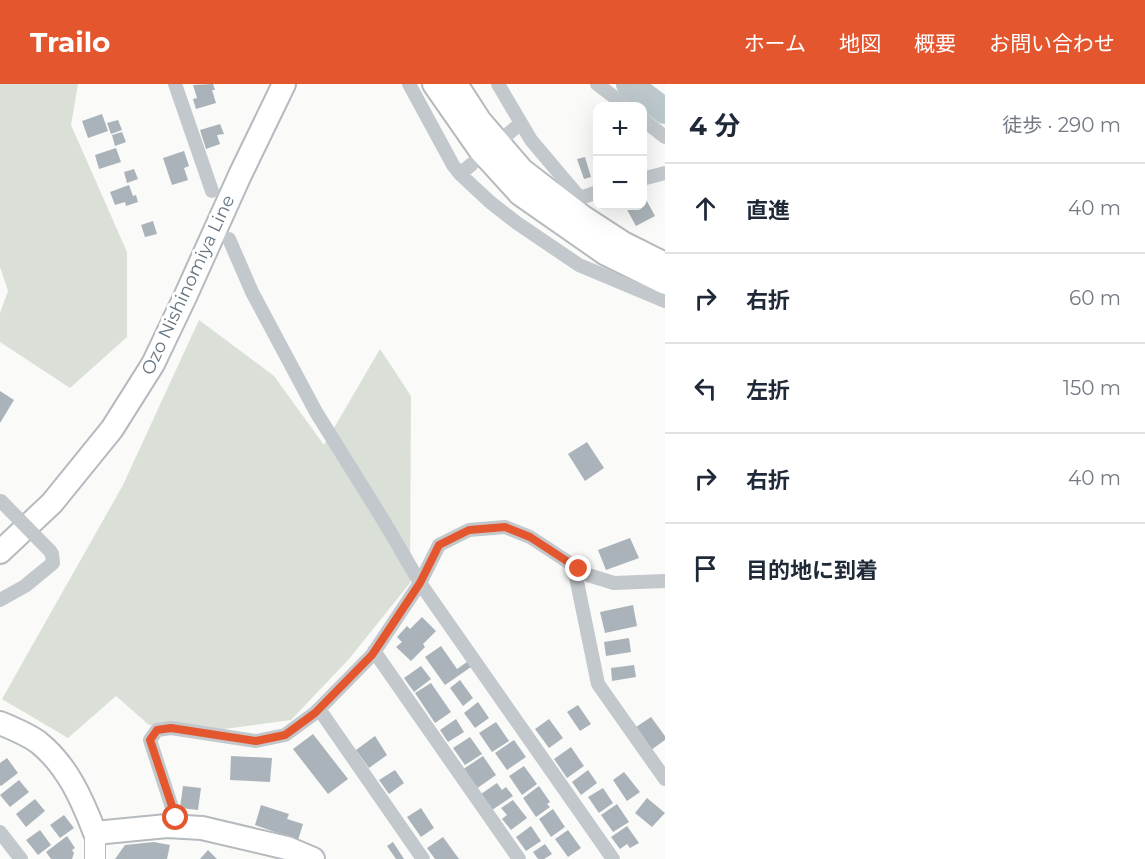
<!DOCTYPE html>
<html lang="ja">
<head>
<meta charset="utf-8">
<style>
  :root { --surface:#fff; --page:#f2f2f3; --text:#1f2937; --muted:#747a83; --line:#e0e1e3; --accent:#e4572e }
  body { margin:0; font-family:Montserrat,"Noto Sans JP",sans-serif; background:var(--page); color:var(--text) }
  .controls { position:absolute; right:18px; top:18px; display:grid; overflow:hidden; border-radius:12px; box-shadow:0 6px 24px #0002 }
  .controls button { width:54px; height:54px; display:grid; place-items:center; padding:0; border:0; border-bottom:2px solid var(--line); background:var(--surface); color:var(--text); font:30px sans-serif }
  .stop { position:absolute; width:18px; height:18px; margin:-14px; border:4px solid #e4572e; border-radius:50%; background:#fff }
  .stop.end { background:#e4572e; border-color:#fff; box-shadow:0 2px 6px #0008 }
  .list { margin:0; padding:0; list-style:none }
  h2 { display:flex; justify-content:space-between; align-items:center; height:78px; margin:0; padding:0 24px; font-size:26px }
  h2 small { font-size:20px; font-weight:400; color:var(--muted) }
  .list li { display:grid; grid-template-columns:39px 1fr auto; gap:18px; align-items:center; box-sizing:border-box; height:90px; padding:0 24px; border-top:2px solid var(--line) }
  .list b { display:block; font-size:22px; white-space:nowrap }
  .list em { font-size:20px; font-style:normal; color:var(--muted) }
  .icon { flex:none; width:33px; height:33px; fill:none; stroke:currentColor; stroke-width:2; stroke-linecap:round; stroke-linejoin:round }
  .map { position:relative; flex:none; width:665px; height:775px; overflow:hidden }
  header { display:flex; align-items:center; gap:36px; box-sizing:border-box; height:84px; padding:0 30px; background:var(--accent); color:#fff }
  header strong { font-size:28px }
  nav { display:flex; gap:33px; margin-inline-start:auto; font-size:21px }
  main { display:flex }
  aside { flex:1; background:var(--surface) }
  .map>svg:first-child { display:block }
  .green { fill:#dadfd7 }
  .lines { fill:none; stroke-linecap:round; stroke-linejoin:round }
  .river { stroke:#bbc7cb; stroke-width:26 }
  .building { fill:#aab3b9 }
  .secondary-casing { stroke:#b3babf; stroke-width:22 }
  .primary-casing { stroke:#b5babe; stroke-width:26 }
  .street { stroke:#c3c8cc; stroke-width:14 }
  .secondary { stroke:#fff; stroke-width:20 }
  .primary { stroke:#fff; stroke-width:22 }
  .street-bridge { stroke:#c3c8cc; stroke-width:14 }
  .route { stroke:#e4572e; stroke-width:8 }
  .labels { text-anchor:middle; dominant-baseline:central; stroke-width:6; stroke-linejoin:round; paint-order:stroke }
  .street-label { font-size:18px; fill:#657683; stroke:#fff }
</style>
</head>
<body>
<header>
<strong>Trailo</strong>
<nav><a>ホーム</a><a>地図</a><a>概要</a><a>お問い合わせ</a></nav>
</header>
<main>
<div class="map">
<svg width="665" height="775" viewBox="0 0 665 775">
  <rect width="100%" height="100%" fill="#fafaf8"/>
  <path class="green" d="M0,0H78L71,41L127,168V253L70,304L0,258V229L8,207L0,183Z
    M199,236L274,292L324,361L380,265L411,312L410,499L349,575L291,636L224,645L149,641L116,612L68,654L2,615L123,401Z"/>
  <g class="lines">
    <path class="river" d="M629,0L665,27"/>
  </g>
  <path class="building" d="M213,0L215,6H212L216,19L196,25L193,15L197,14L193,1Z
    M102,30L108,47L88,54L82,37Z
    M118,36L122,46L111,50L107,39Z
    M220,40L224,50L217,51L220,60L206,65L200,46Z
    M122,48L126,58L115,62L112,51Z
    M116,64L121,78L99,85L95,71Z
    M184,67L189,82L184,84L188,96L172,101L163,74Z
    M585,73L591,93L584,95L577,75Z
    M134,85L138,95L127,99L124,88Z
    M129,101L133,112L136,111L138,118L126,122L125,118L115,121L110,108Z
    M642,108L655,132L636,142L625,122H642Z
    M153,137L157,150L145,153L141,141Z
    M0,307L14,316L0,339Z
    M587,358L604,384L585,397L568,370Z
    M630,454L639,474L606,486L598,466Z
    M633,521L637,542L605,549L600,528Z
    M422,533L436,547L423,560L425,563L411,577L396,563L402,558L397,553L407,542L410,545Z
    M629,554L631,568L606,572L604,558Z
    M441,562L457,585L467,578L471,583L445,601L425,573Z
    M634,581L636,593L612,597L611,584Z
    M421,582L431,595L414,608L404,594Z
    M460,596L473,614L463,622L450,604Z
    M431,599L451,628L435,639L415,609Z
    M478,618L489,634L475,644L464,629Z
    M578,621L591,640L580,647L567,628Z
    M651,633L665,652V656L651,666L636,643Z
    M456,635L464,648L448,658L440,646Z
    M549,635L563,654L549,664L535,645Z
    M496,638L509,657L492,668L479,649Z
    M313,650L348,695L328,710L293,665Z
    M375,652L387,671L369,684L356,666Z
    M470,653L482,670L465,681L453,664Z
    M514,656L526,673L507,686L495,669Z
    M571,663L584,682L567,694L554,675Z
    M231,672L272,674L270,698L230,696Z
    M483,672L496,691L476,705L462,686Z
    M7,674L18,689L1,702L0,701V679Z
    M524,682L537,700L522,711L509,692Z
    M395,686L404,699L389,710L379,696Z
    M588,686L597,699L581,711L572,698Z
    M624,688L640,708L627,717L613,696Z
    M19,696L29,708L10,723L0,711Z
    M497,699L502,706L506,703L513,712L492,726L481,710Z
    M183,702L201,704L198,726L180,724Z
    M539,702L550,718L547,720L550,723L536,733L523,714Z
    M603,704L613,719L599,729L588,713Z
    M647,714L665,729L652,743L635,729Z
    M35,715L45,727L26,743L16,730Z
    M513,716L527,734L511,746L502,735L507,731L501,724Z
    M617,720L629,738L613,748L601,731Z
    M261,721L289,730L287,735L303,740L298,756L255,741Z
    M421,724L434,744L421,753L407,733Z
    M553,725L565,743L551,753L539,735Z
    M64,731L74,744L60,754L50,741Z
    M531,742L541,757L526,767L516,753Z
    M627,742L639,759L630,764L627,760L620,765L611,753Z
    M40,746L51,761L38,771L26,756Z
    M568,746L581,764L568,773L555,755Z
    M67,752L75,764L72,766L74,769L72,775H51L46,768Z
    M443,753L459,775H435L427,764Z
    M154,758L170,761L167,775H115L125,761Z
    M393,758L404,775H396L387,762Z
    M545,760L552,770L544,775H538L533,768Z
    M208,766L217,775H200Z"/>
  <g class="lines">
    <g class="secondary-casing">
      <path id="secondary" d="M95,749V775"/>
    </g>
    <g class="primary-casing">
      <path id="primary" d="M434,0L480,66L520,110L606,170L665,199
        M456,0L480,37L522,86L583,133L623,159L665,180
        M0,468L52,419L112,345L153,280L185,213L240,91L284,0
        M0,639C12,644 27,650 38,658C67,681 82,715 95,749L167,742L202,744L287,764L313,775"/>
    </g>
    <path class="street" d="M175,0L212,107
      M409,0L453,81L460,90L490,118L517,139L579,181L665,217
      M498,0L531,56L580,114
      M597,0L626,22
      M642,35L665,53
      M508,50L521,39
      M460,90L472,80
      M642,95L665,89
      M576,122L580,114L598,108
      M229,155L252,208L316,328L385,439L420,499L613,775
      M579,485L576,493L598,600L665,695
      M0,516L25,502L53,479L52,470L50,467
      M374,567L519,775
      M319,625L423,775
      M178,742L150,656L157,646L171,644L256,657L285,651L315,629L372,571L420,499L439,461L469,446L505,443L530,453L588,491L614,499L665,497
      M0,748L21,775"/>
    <use href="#secondary" class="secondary"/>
    <use href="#primary" class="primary"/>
    <path class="street-bridge" d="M1,417L50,467"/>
  </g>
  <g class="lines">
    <path class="route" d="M176,734L150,656L157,646L171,644L256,657L285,651L315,629L372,571L420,499L439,461L469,446L505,443L530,453L579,485"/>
  </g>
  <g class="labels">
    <g class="street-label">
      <text transform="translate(188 201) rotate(-65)">Ozo Nishinomiya Line</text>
    </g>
  </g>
</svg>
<div class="controls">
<button>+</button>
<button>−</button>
</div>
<div class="stop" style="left:176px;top:734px"></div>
<div class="stop end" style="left:579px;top:485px"></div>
</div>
<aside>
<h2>4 分<small>徒歩 · 290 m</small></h2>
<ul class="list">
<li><svg class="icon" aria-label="ahead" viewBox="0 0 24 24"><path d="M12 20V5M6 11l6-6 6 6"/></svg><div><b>直進</b></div><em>40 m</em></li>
<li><svg class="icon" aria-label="right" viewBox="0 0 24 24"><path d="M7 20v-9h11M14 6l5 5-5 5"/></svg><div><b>右折</b></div><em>60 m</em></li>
<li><svg class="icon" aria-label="left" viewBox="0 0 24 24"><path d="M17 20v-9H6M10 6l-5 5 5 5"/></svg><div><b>左折</b></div><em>150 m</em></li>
<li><svg class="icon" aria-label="right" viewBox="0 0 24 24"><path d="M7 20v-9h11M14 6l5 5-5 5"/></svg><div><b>右折</b></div><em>40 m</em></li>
<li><svg class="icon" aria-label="arrive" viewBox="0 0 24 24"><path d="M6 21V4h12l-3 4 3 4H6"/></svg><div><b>目的地に到着</b></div></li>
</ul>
</aside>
</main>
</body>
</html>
